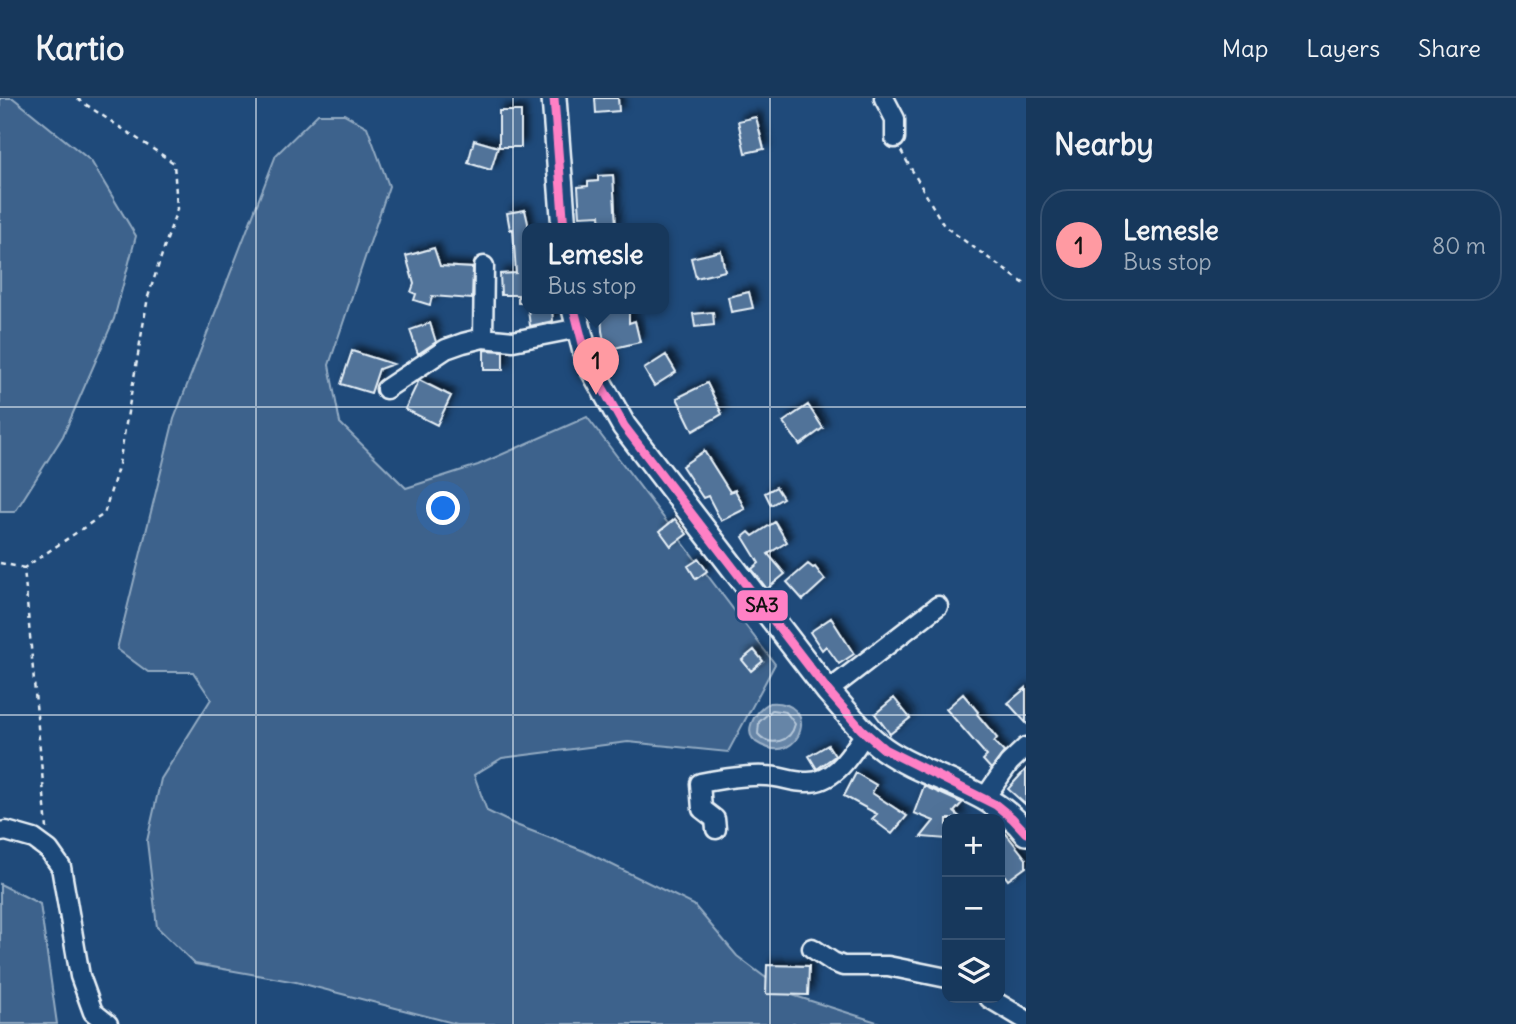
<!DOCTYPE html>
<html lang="en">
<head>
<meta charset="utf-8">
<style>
  :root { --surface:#17385c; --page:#203f62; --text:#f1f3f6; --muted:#9eacbb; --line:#365272; --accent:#ff9aa2 }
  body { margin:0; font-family:Delius,sans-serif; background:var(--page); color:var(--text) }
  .controls { position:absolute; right:21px; bottom:21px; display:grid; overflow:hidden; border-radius:14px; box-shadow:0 7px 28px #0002 }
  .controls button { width:63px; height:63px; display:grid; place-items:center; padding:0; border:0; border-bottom:2px solid var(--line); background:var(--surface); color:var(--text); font:35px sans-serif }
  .you { position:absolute; left:444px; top:411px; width:24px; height:24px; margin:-18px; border:5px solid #fff; border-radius:50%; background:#1a73e8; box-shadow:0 0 0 10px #1a73e833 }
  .badge { display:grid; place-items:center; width:46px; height:46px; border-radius:50%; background:var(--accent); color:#111; font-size:23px; font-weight:700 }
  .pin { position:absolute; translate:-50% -58px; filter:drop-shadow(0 2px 4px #0008) }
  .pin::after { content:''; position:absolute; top:37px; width:24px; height:21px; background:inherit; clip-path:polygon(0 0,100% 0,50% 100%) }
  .popup { position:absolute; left:522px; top:125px; width:147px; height:91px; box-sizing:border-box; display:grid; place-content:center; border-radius:14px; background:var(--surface); filter:drop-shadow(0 2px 5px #0005); font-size:23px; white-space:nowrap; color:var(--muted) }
  .popup b { font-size:26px; color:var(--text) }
  .popup::after { content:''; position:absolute; left:50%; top:100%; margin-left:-14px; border:14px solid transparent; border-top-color:var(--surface) }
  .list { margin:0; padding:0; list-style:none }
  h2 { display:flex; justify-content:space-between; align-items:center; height:91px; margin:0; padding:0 28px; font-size:30px }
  h2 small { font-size:23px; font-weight:400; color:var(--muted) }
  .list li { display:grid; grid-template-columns:46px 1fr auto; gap:21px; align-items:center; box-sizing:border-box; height:112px; margin:0 14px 14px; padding:0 14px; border:2px solid var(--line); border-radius:28px }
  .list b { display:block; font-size:26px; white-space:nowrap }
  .list p { margin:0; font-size:23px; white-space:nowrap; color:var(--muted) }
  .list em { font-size:23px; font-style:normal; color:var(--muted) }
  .icon { flex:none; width:38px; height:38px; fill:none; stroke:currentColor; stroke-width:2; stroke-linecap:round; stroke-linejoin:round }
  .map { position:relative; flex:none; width:1026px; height:926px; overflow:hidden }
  header { display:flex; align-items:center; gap:42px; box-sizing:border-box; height:98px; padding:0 35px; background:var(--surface); border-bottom:2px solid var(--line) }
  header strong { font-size:33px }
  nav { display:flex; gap:38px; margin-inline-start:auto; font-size:24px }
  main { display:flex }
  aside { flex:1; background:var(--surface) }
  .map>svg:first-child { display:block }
  .green { fill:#3c628c; stroke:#92aac2; stroke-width:2 }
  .water { fill:#6685a7; stroke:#9ab0c7; stroke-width:2 }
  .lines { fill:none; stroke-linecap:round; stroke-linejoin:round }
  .shore { stroke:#b4c6d8; stroke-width:2 }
  .building { fill:#517399; stroke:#e8f1f8; stroke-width:2; filter:url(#shadow) }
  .minor-casing { stroke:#e8f1f8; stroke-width:23 }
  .major-casing { stroke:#e8f1f8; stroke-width:28 }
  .path { stroke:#e8f1f8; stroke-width:2.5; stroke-dasharray:5 5; stroke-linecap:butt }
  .minor { stroke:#1f4a7a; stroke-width:18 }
  .major { stroke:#1f4a7a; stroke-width:23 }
  .bus-1-casing { stroke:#1f4a7a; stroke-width:14 }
  .bus-1 { stroke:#ff80c5; stroke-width:9 }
  .grid { fill:none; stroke:#e8f1f8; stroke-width:2; stroke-opacity:0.55 }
  .line-badge { stroke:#1f4a7a; stroke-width:2.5 }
  .pale-badge-label { font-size:19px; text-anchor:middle; font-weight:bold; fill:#111 }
</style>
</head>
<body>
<header>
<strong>Kartio</strong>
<nav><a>Map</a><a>Layers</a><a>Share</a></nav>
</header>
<main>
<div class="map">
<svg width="1026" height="926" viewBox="0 0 1026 926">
  <defs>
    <filter id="shadow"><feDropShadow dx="5" dy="-5" stdDeviation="3.5" flood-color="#0009"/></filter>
  </defs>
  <rect width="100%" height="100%" fill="#1f4a7a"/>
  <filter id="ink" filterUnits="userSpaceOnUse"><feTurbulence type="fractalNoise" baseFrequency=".0143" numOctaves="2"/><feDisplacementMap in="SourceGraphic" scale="14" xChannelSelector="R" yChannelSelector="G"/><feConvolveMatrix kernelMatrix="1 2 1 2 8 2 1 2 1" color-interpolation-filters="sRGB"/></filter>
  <g filter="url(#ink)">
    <path class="green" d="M0,0H13L91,63L136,138L114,221L63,338L15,414H0Z
      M318,16H344L367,29L389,88L329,267L340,325L406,390L478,367L587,319L775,566L728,654L628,644L502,660L474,677L487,713L516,727L584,753L694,807L737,858L786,895L883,926H457L296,884L195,866L157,829L147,743L161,681L211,601L193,574H148L117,551L174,321L276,57Z
      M0,786L40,806L57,926H0Z"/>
    <path class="water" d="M769,605C822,601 802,668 761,647C739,637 755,613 769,605Z"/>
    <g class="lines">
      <path class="shore" d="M772,612L786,614L795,626C791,644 770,650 758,636L759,624Z"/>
    </g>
    <path class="building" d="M595,0H618L619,13L596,15Z
      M499,13H521V49H499Z
      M756,19L764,51L745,55L738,23Z
      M474,42L498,49L491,72L468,65Z
      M613,77L616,129L601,130L600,117L580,118L578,89L588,88V84L598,83V78Z
      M525,112L528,125V205H518V197H501L500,176L516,175L513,131L510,132L507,115Z
      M434,150L440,168L473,170L472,201L432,198L430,207L414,202L416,196L411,194L414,186L406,158Z
      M721,153L725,173L696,180L691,160Z
      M749,194L753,210L731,214L728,199Z
      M528,211H552L553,223L530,228Z
      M601,211H629V225L635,223L640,244L606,252L602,233Z
      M713,214L714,227L695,229L693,216Z
      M430,225L436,244L418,256L410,232Z
      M484,252L503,253V272H484Z
      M352,253L393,266L379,271L371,295L341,286Z
      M666,257L676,274L654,288L644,271Z
      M419,282L451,298L437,327L405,311Z
      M707,285L722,316L693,333L677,300Z
      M808,307L823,330L800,347L783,324Z
      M704,353L730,394L735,392L745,411L721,423L708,398L703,400L682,368Z
      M776,389L783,400L771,407L765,395Z
      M675,421L687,436L671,448L660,433Z
      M775,424L787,444L768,456L785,476L767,491L752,471L759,465L743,439L749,434L753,438Z
      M699,461L707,473L696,481L688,468Z
      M808,466L813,470L815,469L825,482L803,502L787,484Z
      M831,520L854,556L839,566L826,548L822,552L810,534Z
      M754,552L763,563L751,573L742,562Z
      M1026,590V625L1008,605Z
      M963,596L978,614L977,616L997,640L994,644L1004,654L991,671L983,662L987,658L946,611Z
      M894,600L910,620L890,636L875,616Z
      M828,647L835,658L817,671L809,658Z
      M1026,671V707L1008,691Z
      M856,675L876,687L872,695L907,718L892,736L872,721L877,716L844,698Z
      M924,688L962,705L954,714L962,721H947V741L921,739L934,723L914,715Z
      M1000,728L1026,761V769L1008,782L1000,771Z
      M767,867L809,868L808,897L766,896Z"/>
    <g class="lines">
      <g class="minor-casing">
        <path id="minor" d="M884,0L895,21V40
          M483,240L484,168
          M386,291L446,251L463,245L483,240L513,243L579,230
          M828,593L938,508
          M984,701L1009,665L1026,649
          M716,731L715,721L702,711L700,685C722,681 744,677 766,678C779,678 792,684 805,684C835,686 851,656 866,634
          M0,734L6,733L34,741L49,752L61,769L80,878L93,914L108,926
          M812,850L833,864L843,868H888L947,880
          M989,900L1026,922"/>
      </g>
      <g class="major-casing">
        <path id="major" d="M554,0L564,131
          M574,211L587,262L624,328L828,593C846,613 862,635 884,651C928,682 992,690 1026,735"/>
      </g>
      <path class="path" d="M901,53L944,128L1026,187
        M0,465L24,470
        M47,731L24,470L104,416L119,366L148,199L177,111L174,65L76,0"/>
      <use href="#minor" class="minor"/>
      <use href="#major" class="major"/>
      <g class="bus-1-casing">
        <path id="bus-1" d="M554,0L564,131
          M574,211L587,262L624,328L828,593L861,631L884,651L996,707L1012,720L1026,735"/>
      </g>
      <use href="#bus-1" class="bus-1"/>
    </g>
  </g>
  <path class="grid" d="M256,0V926M513,0V926M770,0V926M0,309H1026M0,617H1026"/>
  <rect class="line-badge" x="736" y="491" width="53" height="33" rx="7" fill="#ff80c5"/>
  <g class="pale-badge-label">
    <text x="762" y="514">SA3</text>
  </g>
</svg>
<div class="controls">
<button>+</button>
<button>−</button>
<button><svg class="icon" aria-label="layers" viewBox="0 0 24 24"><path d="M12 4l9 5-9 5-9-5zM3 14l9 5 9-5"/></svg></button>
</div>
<div class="you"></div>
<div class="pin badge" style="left:596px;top:297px">1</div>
<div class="popup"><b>Lemesle</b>Bus stop</div>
</div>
<aside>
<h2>Nearby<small></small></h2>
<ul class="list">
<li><span class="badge">1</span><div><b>Lemesle</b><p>Bus stop</p></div><em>80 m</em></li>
</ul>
</aside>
</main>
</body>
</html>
